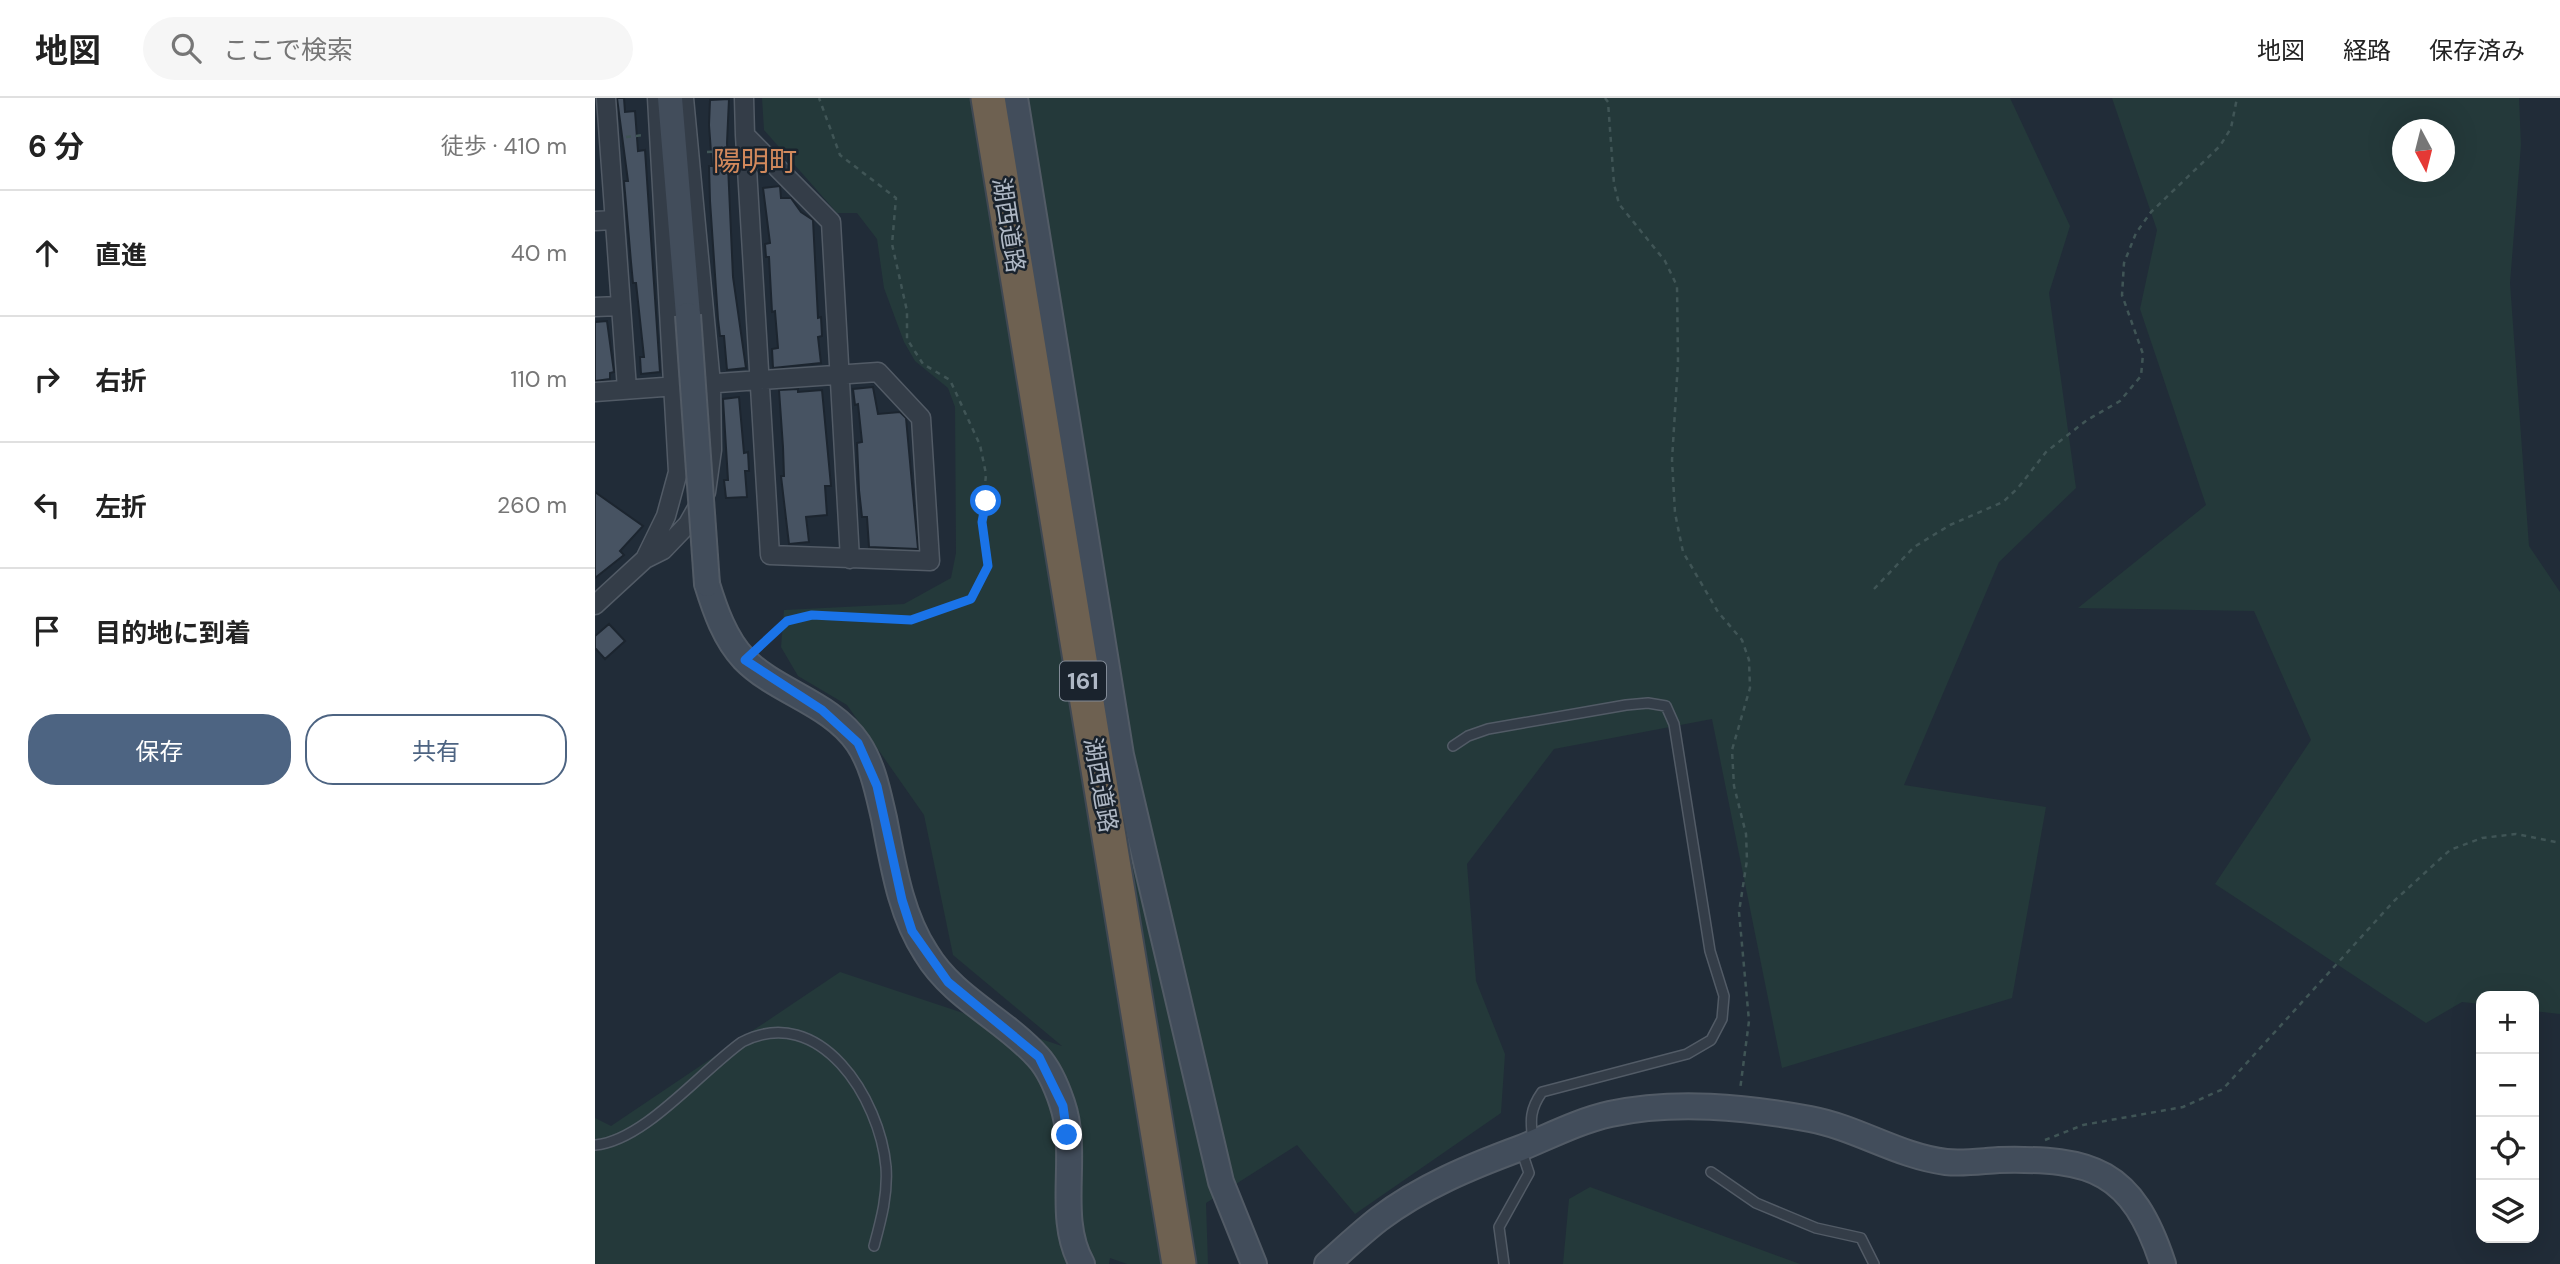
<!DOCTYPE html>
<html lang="ja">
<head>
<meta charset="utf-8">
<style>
  :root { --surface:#fff; --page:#f6f6f6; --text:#222; --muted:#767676; --line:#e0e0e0; --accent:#4d6482 }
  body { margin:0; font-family:"DM Sans","Noto Sans JP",sans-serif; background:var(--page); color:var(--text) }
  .controls { position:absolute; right:21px; bottom:21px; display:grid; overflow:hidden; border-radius:14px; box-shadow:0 7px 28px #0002 }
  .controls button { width:63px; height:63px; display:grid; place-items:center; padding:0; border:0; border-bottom:2px solid var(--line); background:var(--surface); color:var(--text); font:35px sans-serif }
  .compass { position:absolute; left:1797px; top:21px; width:63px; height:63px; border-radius:50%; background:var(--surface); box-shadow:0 7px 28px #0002; rotate:173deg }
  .stop { position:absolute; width:21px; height:21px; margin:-16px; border:5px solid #1a73e8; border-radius:50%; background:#fff }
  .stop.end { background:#1a73e8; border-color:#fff; box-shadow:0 2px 7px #0008 }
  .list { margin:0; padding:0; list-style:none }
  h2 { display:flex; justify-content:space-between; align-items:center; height:91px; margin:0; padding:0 28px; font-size:30px }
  h2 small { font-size:23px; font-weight:400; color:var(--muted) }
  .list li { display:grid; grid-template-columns:46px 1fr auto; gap:21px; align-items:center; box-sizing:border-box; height:126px; padding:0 28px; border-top:2px solid var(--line) }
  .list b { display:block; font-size:26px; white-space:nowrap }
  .list em { font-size:23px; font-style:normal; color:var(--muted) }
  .actions { display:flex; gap:14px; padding:21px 28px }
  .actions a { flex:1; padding:16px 0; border:2px solid var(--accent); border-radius:28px; text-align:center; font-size:24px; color:var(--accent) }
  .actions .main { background:var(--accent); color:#fff }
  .icon { flex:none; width:38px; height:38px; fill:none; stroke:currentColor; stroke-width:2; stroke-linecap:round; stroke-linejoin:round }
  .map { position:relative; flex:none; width:1965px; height:1166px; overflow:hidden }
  header { display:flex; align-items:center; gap:42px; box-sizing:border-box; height:98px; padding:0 35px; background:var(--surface); border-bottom:2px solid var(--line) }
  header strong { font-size:33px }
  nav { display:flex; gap:38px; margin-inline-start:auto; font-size:24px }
  .search { width:490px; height:63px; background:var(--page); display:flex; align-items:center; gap:18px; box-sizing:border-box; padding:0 24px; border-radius:38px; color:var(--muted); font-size:26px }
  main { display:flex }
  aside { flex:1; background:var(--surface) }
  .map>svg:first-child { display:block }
  .green { fill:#24393a; fill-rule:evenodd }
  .building { fill:#475362; stroke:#1c252f; stroke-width:2 }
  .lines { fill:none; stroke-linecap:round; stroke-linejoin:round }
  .lane-casing { stroke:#525b66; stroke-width:12 }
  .street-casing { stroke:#525b66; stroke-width:21 }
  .secondary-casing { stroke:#525b66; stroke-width:28 }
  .highway-casing { stroke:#3f4853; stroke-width:37 }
  .path { stroke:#405556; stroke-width:2.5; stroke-dasharray:5 5; stroke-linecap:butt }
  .lane { stroke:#343d48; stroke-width:9 }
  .street { stroke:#343d48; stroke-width:18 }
  .secondary { stroke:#424d5b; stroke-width:24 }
  .highway { stroke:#6e6151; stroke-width:33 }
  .secondary-bridge-casing { stroke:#525b66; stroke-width:28; stroke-linecap:butt }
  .secondary-bridge { stroke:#424d5b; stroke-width:24 }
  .route { stroke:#1a73e8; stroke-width:9 }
  .labels { text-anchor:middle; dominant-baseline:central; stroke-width:5; stroke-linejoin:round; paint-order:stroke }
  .shield { fill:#1a232d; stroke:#828b97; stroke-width:2 }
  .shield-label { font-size:23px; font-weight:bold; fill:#afb8c5 }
  .street-label { font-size:24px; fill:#afb8c5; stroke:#1a232d }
  .quarter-label { font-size:28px; fill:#d2895c; stroke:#1a232d }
</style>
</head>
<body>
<header>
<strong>地図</strong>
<div class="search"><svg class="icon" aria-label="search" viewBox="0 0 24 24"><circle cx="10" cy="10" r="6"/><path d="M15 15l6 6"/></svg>ここで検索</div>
<nav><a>地図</a><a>経路</a><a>保存済み</a></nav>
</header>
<main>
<aside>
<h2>6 分<small>徒歩 · 410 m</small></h2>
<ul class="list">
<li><svg class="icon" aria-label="ahead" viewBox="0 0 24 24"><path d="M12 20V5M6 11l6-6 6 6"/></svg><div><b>直進</b></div><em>40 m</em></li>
<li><svg class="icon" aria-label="right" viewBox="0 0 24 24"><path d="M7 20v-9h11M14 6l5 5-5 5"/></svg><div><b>右折</b></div><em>110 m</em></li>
<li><svg class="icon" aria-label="left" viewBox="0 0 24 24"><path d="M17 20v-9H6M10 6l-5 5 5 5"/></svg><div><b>左折</b></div><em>260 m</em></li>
<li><svg class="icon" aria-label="arrive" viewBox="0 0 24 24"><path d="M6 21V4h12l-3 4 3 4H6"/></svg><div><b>目的地に到着</b></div></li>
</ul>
<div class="actions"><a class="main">保存</a><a>共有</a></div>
</aside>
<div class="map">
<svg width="1965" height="1166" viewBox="0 0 1965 1166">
  <rect width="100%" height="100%" fill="#212c38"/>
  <path class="green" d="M167,0H1415L1475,128L1454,195L1481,390L1404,464L1309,687L1451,709L1417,900L1187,970L1117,621L959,651L872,766L881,883L910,956L906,1015L760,1116L702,1047L611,1105L613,1166H532L515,1160L514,1166H0V1020L16,1028L245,874L467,948L358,857L329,717L252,607L203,578L186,549L189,512L309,506L356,480L361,455L360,309L353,290L320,263L309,244L289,190L282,141L262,115H242L169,32Z
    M1517,0H1924L1926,47L1915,185L1934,448L1965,494V916L1939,913V898H1886V906L1867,904L1831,925L1620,786L1716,642L1659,513L1483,510L1611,407L1545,211L1562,132ZM1808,32H1850V74H1808Z
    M995,1089L1205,1166H968L974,1101Z"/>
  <path class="building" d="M22,0H29L30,14L40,13L43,53L50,52L65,274L46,276L45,259H49L41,185H38L36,164L29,83H33Z
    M134,1L132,45L138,179L151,270L132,272L129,238H125L123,221L115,103L114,68H117L114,27L115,2Z
    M185,88L186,100H196L206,114L218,122L223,220L226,219L227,238L223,239L226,265L178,270L177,251L183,250L180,213L177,214L174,159H171L170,146L175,145L168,90Z
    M12,223L19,274L15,275V281L0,283V224Z
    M278,289L283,316L305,314L311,320L323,451L274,449L272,419H267L264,392L262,345L267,344L263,306L260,307L258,291Z
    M203,291V294L227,292L236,388H230L232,417L211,419L214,444L194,446L186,378H189L188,349L184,292Z
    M144,299L149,355L153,354L154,373H150L152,399L131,400L129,382H133L128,301Z
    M0,394L48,428L25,453L29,457L0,480Z
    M14,526L30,543L10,561L0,550V538Z"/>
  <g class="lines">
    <g class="lane-casing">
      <path id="lane" d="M858,648L873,638L893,631L1031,607L1053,605L1071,608L1079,626L1115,853L1129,898L1127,921L1116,942L1092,956L947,994C935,1011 935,1022 938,1042
        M0,1047C49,1043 105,974 147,944C225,904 285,1001 291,1069C293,1097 286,1122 279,1148
        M1116,1074L1161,1105L1221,1130L1266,1140L1279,1166
        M909,1166L904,1129L934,1075L926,1051"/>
    </g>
    <g class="street-casing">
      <path id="street" d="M11,0L32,291
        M150,37L236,124L255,461
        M0,123L18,122
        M0,209L24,208
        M0,294C94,287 189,280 283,274L326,320L335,463L175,457L150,37L149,0
        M50,461L71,418L83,374L62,0
        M0,507L50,461L68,452L93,426L111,394L117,352L116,286L89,0"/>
    </g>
    <g class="secondary-casing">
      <path id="secondary" d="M75,0L93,217
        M420,0L526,657L626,1084L659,1166
        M112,486C120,512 130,541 149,561C181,594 236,605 263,645C278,667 283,695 289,720C298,766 305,815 331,855C358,900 409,921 443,959C454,971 462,990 467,1005C485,1057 460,1118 487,1166
        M732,1166C749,1151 766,1135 784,1121C826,1089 877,1068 926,1050C955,1038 984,1023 1015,1016C1080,1002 1150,1009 1215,1021C1263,1030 1303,1058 1351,1064C1368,1066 1387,1063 1404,1062C1498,1060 1537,1072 1568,1166"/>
    </g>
    <g class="highway-casing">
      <path id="highway" d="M393,0L584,1166"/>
    </g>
    <path class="path" d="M1010,0L1013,4L1019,86L1024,106L1070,163L1082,188L1083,264L1077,362L1080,415L1088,454L1123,514L1147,542L1154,562L1155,590L1137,652L1139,688L1151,736L1152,762L1144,814L1154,923L1145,992
      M31,39L49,37
      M112,54L133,53
      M1279,491L1319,449L1355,427L1408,404L1423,390L1451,354L1492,322L1525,303L1546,278L1548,256L1527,197L1529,165L1541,135L1556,114L1625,48L1636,30L1642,0
      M163,549L192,523L217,517L316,522L376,501L393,468L387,423L391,376L385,347L355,282L328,266L312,241V213L297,146L301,100L245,57L224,0
      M1450,1042L1488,1027L1588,1009L1628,991L1799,803L1855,752L1887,740L1921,736L1965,745"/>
    <use href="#lane" class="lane"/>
    <use href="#street" class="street"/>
    <use href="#secondary" class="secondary"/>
    <use href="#highway" class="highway"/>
    <g class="secondary-bridge-casing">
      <path id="secondary-bridge" d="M93,217L112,486"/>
    </g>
    <use href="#secondary-bridge" class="secondary-bridge"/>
  </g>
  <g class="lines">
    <path class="route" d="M391,403L387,424L393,468L376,501L316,522L217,517L192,523L150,562L227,612L263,645L282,688L307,802L317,833L353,884L444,959L468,1008L472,1037"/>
  </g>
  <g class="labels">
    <rect class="shield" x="465" y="563.5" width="46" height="39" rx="5"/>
    <g class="shield-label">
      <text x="488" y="583">161</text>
    </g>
    <g class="street-label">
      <text transform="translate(414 127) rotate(81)">湖西道路</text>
      <text transform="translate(506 687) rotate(80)">湖西道路</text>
    </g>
    <g class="quarter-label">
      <text x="160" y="63">陽明町</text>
    </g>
  </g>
</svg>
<div class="controls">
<button>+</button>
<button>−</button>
<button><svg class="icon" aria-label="locate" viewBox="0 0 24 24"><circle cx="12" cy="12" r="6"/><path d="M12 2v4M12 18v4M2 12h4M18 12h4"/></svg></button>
<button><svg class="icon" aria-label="layers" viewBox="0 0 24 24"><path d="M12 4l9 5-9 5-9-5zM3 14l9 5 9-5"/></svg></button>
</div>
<svg class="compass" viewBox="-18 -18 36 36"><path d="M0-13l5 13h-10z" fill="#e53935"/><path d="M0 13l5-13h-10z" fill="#767676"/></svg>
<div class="stop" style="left:391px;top:403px"></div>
<div class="stop end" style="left:472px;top:1037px"></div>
</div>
</main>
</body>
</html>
